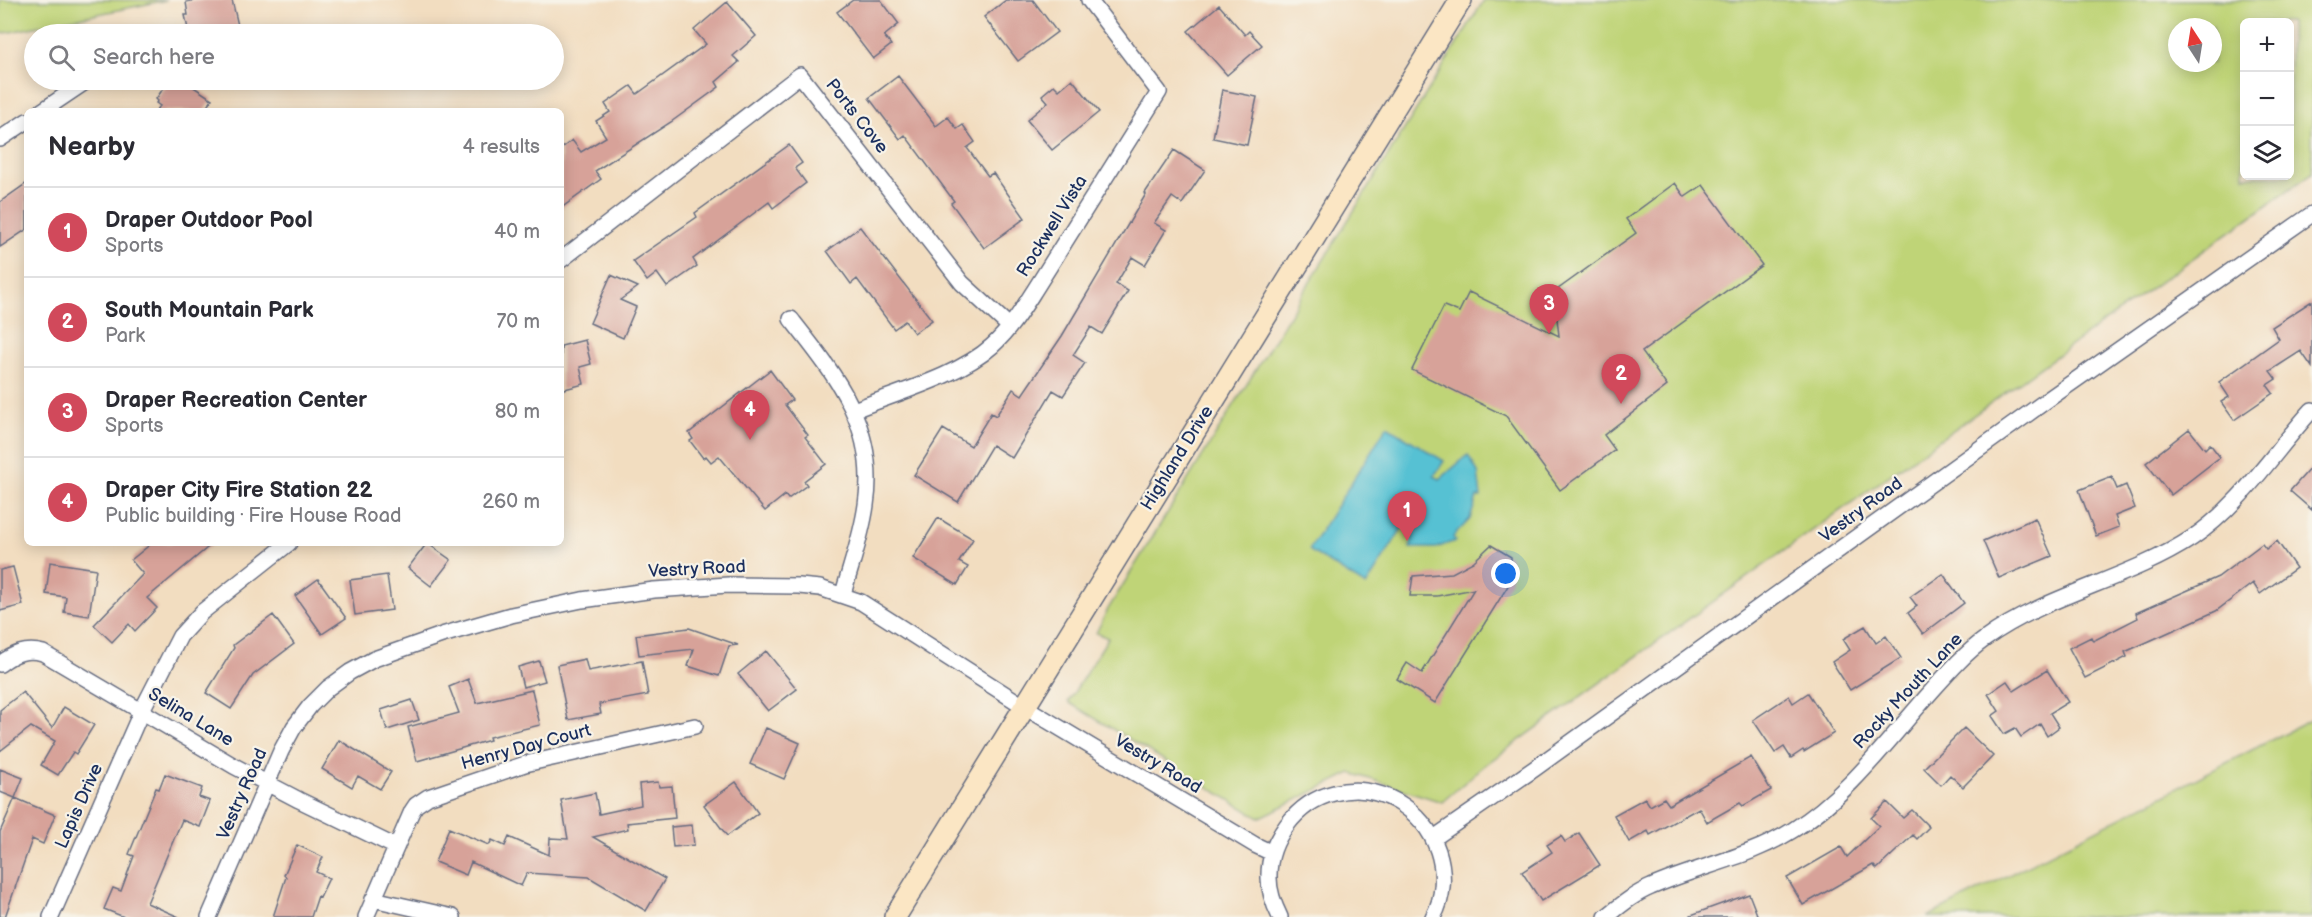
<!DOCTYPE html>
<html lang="en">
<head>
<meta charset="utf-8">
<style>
  :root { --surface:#fff; --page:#f2f2f3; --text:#2b2b33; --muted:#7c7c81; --line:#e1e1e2; --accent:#d1495b }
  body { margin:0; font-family:"Balsamiq Sans",sans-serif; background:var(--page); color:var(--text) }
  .controls { position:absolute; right:18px; top:18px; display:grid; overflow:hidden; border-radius:9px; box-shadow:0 3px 15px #0003 }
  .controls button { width:54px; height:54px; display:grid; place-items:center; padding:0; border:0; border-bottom:2px solid var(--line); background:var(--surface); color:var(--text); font:30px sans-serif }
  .compass { position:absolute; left:2168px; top:18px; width:54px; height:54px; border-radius:50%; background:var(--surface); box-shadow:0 3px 15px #0003; rotate:348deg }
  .you { position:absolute; left:1506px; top:574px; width:21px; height:21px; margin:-15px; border:4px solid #fff; border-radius:50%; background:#1a73e8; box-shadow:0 0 0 9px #1a73e833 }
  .badge { display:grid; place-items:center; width:39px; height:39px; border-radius:50%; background:var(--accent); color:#fff; font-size:20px; font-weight:700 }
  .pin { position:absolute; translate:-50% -50px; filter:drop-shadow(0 2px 3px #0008) }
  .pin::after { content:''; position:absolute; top:32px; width:21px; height:18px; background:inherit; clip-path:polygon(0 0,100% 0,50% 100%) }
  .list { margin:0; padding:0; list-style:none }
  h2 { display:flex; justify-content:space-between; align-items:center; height:78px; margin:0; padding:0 24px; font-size:26px }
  h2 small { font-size:20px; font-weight:400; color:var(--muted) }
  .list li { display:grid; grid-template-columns:39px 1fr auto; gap:18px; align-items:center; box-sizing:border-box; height:90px; padding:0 24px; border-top:2px solid var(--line) }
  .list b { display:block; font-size:22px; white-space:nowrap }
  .list p { margin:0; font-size:20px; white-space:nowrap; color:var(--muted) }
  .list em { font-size:20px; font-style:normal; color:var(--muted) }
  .icon { flex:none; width:33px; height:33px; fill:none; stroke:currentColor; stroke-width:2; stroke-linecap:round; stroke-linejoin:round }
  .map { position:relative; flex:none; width:2312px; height:917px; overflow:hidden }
  .search { position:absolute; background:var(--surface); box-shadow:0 3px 15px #0003; left:24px; top:24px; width:540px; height:66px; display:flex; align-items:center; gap:15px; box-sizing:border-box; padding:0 21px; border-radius:33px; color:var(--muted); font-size:22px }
  .panel { position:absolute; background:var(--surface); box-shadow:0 3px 15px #0003; left:24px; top:108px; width:540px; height:438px; border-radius:9px }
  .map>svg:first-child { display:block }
  .green { fill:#bfd477; stroke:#6d826a; stroke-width:1.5; fill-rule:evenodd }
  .water { fill:#57c1d3; stroke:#397898; stroke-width:1.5 }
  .building { fill:#d7a299 }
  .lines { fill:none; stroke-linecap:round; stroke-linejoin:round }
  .street-casing { stroke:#666c80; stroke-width:18 }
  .secondary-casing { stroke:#666c80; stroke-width:24 }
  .street { stroke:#fff; stroke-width:15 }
  .secondary { stroke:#fbe6c4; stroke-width:21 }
  .labels { text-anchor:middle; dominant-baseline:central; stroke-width:4.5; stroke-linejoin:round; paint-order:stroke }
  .street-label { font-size:18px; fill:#1b2f5e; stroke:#f7f3e8 }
</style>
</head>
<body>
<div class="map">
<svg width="2312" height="917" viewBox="0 0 2312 917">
  <rect width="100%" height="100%" fill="#f7f3e8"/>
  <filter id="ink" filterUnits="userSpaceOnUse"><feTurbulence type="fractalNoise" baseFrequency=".0167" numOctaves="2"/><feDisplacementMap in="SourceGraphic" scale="12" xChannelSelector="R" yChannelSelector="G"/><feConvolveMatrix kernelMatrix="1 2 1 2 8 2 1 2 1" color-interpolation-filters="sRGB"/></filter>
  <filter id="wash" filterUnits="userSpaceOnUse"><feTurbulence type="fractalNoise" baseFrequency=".008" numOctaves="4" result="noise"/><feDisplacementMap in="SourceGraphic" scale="24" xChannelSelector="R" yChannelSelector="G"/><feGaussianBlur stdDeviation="1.35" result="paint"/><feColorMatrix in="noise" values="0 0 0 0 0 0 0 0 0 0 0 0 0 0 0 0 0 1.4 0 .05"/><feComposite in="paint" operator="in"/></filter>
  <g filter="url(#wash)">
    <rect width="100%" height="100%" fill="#f2ddc0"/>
    <path class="green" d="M0,0H167L0,34Z
      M1484,0H2312V173L1485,765L1442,802L1351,773L1259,818L1068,702L1108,638L1096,633L1108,609ZM2244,22H2290V176H2244ZM2177,27H2213V63H2177Z
      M2312,719V917H1927Z"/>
    <path class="water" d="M1387,426L1444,461L1434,476L1440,479L1468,455L1478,472L1481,497H1477L1470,519L1453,537L1455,541L1436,548H1410L1419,512L1414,509L1366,586L1309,550Z"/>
    <g id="blocks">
      <path class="building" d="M196,0H232L240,34H189L185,15H188L186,2Z
        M853,0H881L899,24L884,36L891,45L873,59L837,12Z
        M1006,0H1033L1057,32L1018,61L984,17Z
        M727,2L756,36L733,56L739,62L716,82L719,87L671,122L595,171L601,179L561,208V149L572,140L581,152L606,137L596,121L610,112L605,104L631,86L637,94L706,44L694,30Z
        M1219,5L1245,35L1249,31L1262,45L1227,75L1188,31Z
        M898,76L936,126L948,117L957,129L963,125L975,142L967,148L988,176L993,173L1025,218L984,248L951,203L954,201L905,135L900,139L869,98Z
        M1072,79L1099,112L1052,150L1027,120L1048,102L1042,95L1054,85L1059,90Z
        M169,80L179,85L183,80L212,99L204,111H156L160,106L156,103L158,101L156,99Z
        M1222,90L1257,97L1247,145L1213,138Z
        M789,145L802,163L795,168L806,183L773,208L769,202L693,259L697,266L667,287L657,273L647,281L633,261L697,217L695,213Z
        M1174,150L1205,170L1182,204L1172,197L1154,223L1166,230L1145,265L1132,257L1116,284L1128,291L1102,334L1091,327L1073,355L1085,363L1063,396L1053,390L1012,458L992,445L958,502L914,475L943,429L971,446L991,413L996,416L1013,389L1022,395L1062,336L1146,194L1145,193Z
        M27,183V229L0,247V202Z
        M1675,183L1685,197L1703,185L1762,265L1642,352L1667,386L1604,435L1615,450L1560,490L1506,416L1412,370L1444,306L1459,312L1469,292L1559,336L1554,292L1636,233L1626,219Z
        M860,227L932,320L914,333L905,321L894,329L857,279L851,284L827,251Z
        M611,275L638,287L620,300L636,307L623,338L590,323Z
        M2312,301V367L2301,351L2270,371L2276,379L2267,385L2273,393L2234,420L2221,402L2229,397L2219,382L2279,339L2272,327Z
        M585,340L591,364L580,367L584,384L561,390V346Z
        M770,370L792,400L785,405L808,435L805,437L826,464L804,481L807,485L788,499L785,495L765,511L719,456L711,462L706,456L703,458L690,441L693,439L689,433Z
        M2189,429L2205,449L2210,444L2220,457L2171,495L2146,463Z
        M2312,466V510L2290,491Z
        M2112,477L2117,489L2126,485L2135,508L2115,516L2119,527L2096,536L2079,490Z
        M938,518L973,539L959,562L968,567L957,585L913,558Z
        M2035,518L2052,556L1999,578L1983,541Z
        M2277,541L2296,568L2260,594L2253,583L2216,611L2125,652L2127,657L2085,678L2069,648L2091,637L2093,641L2138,618L2136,613L2218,577L2262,544L2266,549Z
        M152,543H213L147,598L157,608L135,631L129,624L112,642L94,625L143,574L131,560Z
        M427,543L451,560L431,586L408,568Z
        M1491,545L1511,557V581L1435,703L1397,679L1407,663L1422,673L1474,589L1437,596H1410L1413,576L1452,573L1473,562Z
        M50,562L96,569L89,616L64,612L66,597L46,594Z
        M13,567L23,605L0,611V570Z
        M1943,574L1964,603L1923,634L1908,613L1917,606L1910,597Z
        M387,575L392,610L355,615L350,580Z
        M318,579L346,618L322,634L295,596Z
        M273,615L294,644L253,675L231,709L206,693L234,648L233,645Z
        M1865,626L1876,643L1886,636L1901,658L1850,690L1832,662L1850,650L1843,639Z
        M689,628L738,645L729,646L719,676L688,666L694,649L639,655L636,635Z
        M766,651L797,689L768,711L738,674Z
        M585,659L588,671L642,661L648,695L599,704L601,714L568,720L557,665Z
        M539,661L545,681L523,687L518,667Z
        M2047,670L2068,702L2050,713L2059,727L2047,736L2040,724L2021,737L2015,728L2004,734L1992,716L1999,711L1988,694L2007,681L2014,691Z
        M468,679L477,703L532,690L540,725L489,737L490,740L417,761L408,727L459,713L449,687Z
        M23,692L52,728L64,707L94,725L76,754L73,752L58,775L41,765L55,741L31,727L0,751V710Z
        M1808,693L1834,733L1804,752L1803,750L1791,758L1784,747L1775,753L1753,720L1789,696L1793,703Z
        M412,700L419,720L387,730L381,710Z
        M766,728L800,743L784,779L750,764Z
        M1964,728L1993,756L1963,787L1950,775L1941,785L1924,768Z
        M339,740L391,772L380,789L358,776L352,787L322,769Z
        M1751,757L1771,790L1743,806L1740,803L1707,822L1699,808L1650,835L1648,831L1629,842L1614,815L1645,798L1650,806L1664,798L1669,805Z
        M0,769L23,778L15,798L0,792Z
        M165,774L202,788L199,797L210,801L200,827L182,820L147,903L179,917H124L104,909L113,888L121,891L134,856L129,854L156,788L159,789Z
        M658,782L659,787L672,786L675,818L627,823L628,829L593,837L665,879L646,911L589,877L527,873L521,886L471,862L466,875L435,862L449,828L489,845L492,840L505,846L509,837L549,855L550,838L568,839L561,800L595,793L599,814L641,805L639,784Z
        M736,782L758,813L727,836L704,805Z
        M15,798L55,815L43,844L32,839L5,917H0V832Z
        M1887,802L1903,818L1912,810L1929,827L1917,839L1913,835L1877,869L1873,865L1803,905L1787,878L1841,847L1847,857L1879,826L1871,818Z
        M692,825L694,845L673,847L671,827Z
        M1579,833L1600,865L1541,901L1522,872L1552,852L1547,845L1561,836L1565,842Z
        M297,845L323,857L316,872L329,878L320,897L318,896L311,917H273L286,877L284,875Z
        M1749,894L1758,917H1691V915Z"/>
    </g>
  </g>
  <g filter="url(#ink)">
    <use href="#blocks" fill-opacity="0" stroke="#666c80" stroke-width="1.5"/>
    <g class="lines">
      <g class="street-casing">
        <path id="street" d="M42,111L88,80
          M0,139L27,121
          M561,260L800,75L962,283L1009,326
          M791,319C836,376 878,427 866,505C862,535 851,565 843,594
          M854,410C896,393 959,376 992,346C1009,331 1022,310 1034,291L1159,92L1089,0
          M0,664C13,654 26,648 43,653L234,766L299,800L396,847
          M1434,838L1534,769L2050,398L2312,214
          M373,899L453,917
          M51,917L142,710L180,636L202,612L289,543
          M209,917L281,751L294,727L310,706L328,688L350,672L374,659L442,635L511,615L582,600L654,590L728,585L799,586L820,588L861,602L1025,707L1255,845L1272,853
          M366,917L412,811L416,805L428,797L525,764L695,726
          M1280,917C1274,905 1269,892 1269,878C1268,840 1297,802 1334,793C1378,781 1424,809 1438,851C1445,872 1444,898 1433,917
          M1606,917C1620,906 1634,894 1651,887C1698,866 1749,858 1793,830C1847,797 1888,740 1930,693C1947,674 1964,654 1985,639C2047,594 2128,580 2192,538C2241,505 2273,453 2312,410"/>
      </g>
      <g class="secondary-casing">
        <path id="secondary" d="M895,917L1461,0"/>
      </g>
      <use href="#street" class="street"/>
      <use href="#secondary" class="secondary"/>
    </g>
  </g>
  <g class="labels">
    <g class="street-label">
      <text transform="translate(857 116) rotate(52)">Ports Cove</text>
      <text transform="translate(1052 226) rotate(-58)">Rockwell Vista</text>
      <text transform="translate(1177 458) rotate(-58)">Highland Drive</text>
      <text transform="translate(1861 510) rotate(-36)">Vestry Road</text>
      <text transform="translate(697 569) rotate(-3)">Vestry Road</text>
      <text transform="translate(1908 691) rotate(-47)">Rocky Mouth Lane</text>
      <text transform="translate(191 717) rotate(31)">Selina Lane</text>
      <text transform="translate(526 747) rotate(-15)">Henry Day Court</text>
      <text transform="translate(1158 764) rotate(31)">Vestry Road</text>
      <text transform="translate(242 794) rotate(-66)">Vestry Road</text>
      <text transform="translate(79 806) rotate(-66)">Lapis Drive</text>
    </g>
  </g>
</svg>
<div class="controls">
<button>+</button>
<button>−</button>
<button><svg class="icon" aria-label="layers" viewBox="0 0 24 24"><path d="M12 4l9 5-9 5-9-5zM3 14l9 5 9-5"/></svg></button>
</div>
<svg class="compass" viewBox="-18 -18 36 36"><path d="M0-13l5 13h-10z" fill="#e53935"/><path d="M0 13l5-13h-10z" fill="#7c7c81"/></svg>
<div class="you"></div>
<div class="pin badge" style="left:1407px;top:541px">1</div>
<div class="pin badge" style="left:1621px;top:404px">2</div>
<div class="pin badge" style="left:1549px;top:334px">3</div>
<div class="pin badge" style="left:750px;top:440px">4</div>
<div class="search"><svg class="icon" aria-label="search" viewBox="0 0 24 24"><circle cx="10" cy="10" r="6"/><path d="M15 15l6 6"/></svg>Search here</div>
<section class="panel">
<h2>Nearby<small>4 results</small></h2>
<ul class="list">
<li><span class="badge">1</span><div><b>Draper Outdoor Pool</b><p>Sports</p></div><em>40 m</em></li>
<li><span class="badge">2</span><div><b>South Mountain Park</b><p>Park</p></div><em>70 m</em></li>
<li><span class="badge">3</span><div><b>Draper Recreation Center</b><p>Sports</p></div><em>80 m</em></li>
<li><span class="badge">4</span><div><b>Draper City Fire Station 22</b><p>Public building · Fire House Road</p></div><em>260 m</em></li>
</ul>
</section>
</div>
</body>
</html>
